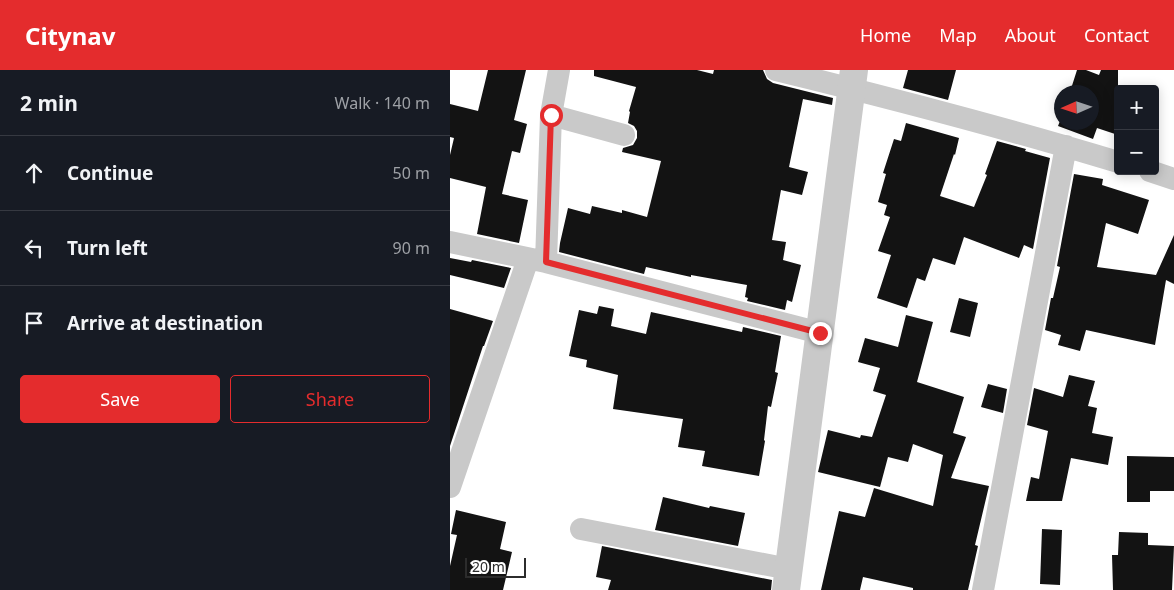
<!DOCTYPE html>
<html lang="en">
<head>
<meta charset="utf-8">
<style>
  :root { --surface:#171b24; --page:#242831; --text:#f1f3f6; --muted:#9ea1a6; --line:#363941; --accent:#e42c2d }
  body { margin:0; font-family:"Noto Sans",sans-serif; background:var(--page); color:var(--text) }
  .controls { position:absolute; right:15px; top:15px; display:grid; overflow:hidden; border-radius:5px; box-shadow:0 2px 12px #0003 }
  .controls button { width:45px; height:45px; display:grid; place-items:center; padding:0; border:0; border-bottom:1px solid var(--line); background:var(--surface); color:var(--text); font:25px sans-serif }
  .compass { position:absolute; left:604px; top:15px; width:45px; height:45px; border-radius:50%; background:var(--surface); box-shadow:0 2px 12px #0003; rotate:267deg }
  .scale { position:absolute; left:15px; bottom:12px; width:61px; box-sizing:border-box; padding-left:5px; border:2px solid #2c2c2c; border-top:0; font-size:14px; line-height:18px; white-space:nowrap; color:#2c2c2c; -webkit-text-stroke:4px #fff; paint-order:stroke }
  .stop { position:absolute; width:15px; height:15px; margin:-11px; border:4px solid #e42c2d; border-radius:50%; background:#fff }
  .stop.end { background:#e42c2d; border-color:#fff; box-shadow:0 1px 5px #0008 }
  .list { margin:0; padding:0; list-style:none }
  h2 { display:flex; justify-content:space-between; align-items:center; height:65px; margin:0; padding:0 20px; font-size:21px }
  h2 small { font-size:16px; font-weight:400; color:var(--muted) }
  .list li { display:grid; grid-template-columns:32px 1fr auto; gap:15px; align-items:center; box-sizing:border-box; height:75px; padding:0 20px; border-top:1px solid var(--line) }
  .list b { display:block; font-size:19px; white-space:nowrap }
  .list em { font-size:16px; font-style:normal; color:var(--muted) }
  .actions { display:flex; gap:10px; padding:15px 20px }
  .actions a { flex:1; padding:11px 0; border:1px solid var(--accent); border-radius:5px; text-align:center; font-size:18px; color:var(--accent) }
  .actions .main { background:var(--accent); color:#fff }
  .icon { flex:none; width:28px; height:28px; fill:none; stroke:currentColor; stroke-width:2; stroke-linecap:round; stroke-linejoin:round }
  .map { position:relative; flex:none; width:724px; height:520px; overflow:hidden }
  header { display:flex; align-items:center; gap:30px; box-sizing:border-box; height:70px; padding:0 25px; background:var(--accent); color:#fff }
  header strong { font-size:24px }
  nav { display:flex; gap:28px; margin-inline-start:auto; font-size:18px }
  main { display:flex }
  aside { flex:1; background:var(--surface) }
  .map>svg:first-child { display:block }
  .building { fill:#131313 }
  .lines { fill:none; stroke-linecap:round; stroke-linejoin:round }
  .minor { stroke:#c9c9c9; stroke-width:22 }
  .tertiary { stroke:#c9c9c9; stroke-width:28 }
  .route { stroke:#e42c2d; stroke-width:6 }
</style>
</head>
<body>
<header>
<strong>Citynav</strong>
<nav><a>Home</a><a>Map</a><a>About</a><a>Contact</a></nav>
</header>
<main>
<aside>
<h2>2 min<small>Walk · 140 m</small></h2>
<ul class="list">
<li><svg class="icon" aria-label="ahead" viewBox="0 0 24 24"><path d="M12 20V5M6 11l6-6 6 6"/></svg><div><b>Continue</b></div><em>50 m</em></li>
<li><svg class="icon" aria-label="left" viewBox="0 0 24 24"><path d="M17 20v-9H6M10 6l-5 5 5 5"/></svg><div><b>Turn left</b></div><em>90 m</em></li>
<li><svg class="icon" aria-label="arrive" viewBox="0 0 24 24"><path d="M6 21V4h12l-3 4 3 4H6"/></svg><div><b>Arrive at destination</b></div></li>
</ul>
<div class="actions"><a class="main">Save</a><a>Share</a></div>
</aside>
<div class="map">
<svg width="724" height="520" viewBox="0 0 724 520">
  <rect width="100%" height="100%" fill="#fff"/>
  <path class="building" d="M38,0H76L64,50L77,54L70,83L62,81L52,124L78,130L69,173L27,164L36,117L0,108V85L4,68L0,67V34L28,41Z
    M144,0H247L263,4L264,0H313L317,9L323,13L383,28L382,35L353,29L339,97L358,102L352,125L331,120L322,170L336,172L333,190L351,195L342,232L337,230L335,240L297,231L298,228L295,227L297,215L241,205V207L196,197L194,204L109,182L110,173L118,138L140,144L142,136L172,143V140L197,147L211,91L172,82L173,78L183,75L187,68V61L184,56L178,53L180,42L179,41L186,17L144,6Z
    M458,0H506L498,30L453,18Z
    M627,0H636L649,5L651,0H668V65L647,58L643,69L608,56L612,46V52H642V22H620Z
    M456,53L509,68L505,85L504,84L490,126L524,137L537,105L535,104L547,71L576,79L575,81L600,88L583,179L574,175L569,188L514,167L505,195L483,188L475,211L467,208L457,238L427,228L441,185L428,181L440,147L434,145L437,135L428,132L436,104L433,103L444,69L451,71Z
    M624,104L653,109L652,115L699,130L688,164L656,153L647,197L706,205L724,165V214L716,210L705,275L636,260L630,281L608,275L611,265L595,260L601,228H603L610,197L607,196Z
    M0,188L21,192L22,190L61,198L54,218L0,205Z
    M509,228L528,233L520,267L500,262Z
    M149,236L164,239L161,256L196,264L201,242L292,262L293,257L331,266L325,302L328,303L321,337L318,336L314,370L315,371L309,406L252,396L255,381L228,377L233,349L163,339L168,305L136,297L137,290L119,286L129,240L147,244Z
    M0,239L43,251L34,276H33L0,376Z
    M456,245L483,252L467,312L514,327L503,363L516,367L501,408L539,416L525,475L528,476L518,520H463V518L413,507L410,520H371L389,441L415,447L424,418L483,436L493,385L463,374L458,392L438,387L430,417L368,402L378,360L410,368L411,365L422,367L436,325L423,321L430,298L408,292L415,268L448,277Z
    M619,305L645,311L638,336L647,338L642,363L663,367L658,395L621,388L612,431H576L581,407L589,409L598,361L577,355L584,318L613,327Z
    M538,314L557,319L553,343L531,337Z
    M677,386L724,387V421H700V432H677Z
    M213,427L259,438L260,436L295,443L288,476L205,460Z
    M6,440L56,452L50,479L62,482L53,520H0V496L7,465L1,464Z
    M592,459L612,460L610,515L590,514Z
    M669,462L698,463V475L724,476L722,520H663L662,485H668Z
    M152,476L322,510L321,520H158L161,510L146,507Z"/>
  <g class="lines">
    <path class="minor" d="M326,0C441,28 555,58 668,92
      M101,45L174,65
      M700,101L724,109
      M0,172L96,192L370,263
      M96,192L101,45L109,0
      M0,417L78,189
      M131,459L339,499
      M533,520L616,76"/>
    <path class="tertiary" d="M336,520L404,0"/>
  </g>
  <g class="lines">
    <path class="route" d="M101,45L96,192L370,263"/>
  </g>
</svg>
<div class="controls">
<button>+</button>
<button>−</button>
</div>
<svg class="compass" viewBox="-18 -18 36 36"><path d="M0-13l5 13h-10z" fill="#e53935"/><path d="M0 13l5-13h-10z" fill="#9ea1a6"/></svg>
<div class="scale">20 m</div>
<div class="stop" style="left:101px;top:45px"></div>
<div class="stop end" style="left:370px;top:263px"></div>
</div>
</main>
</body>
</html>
